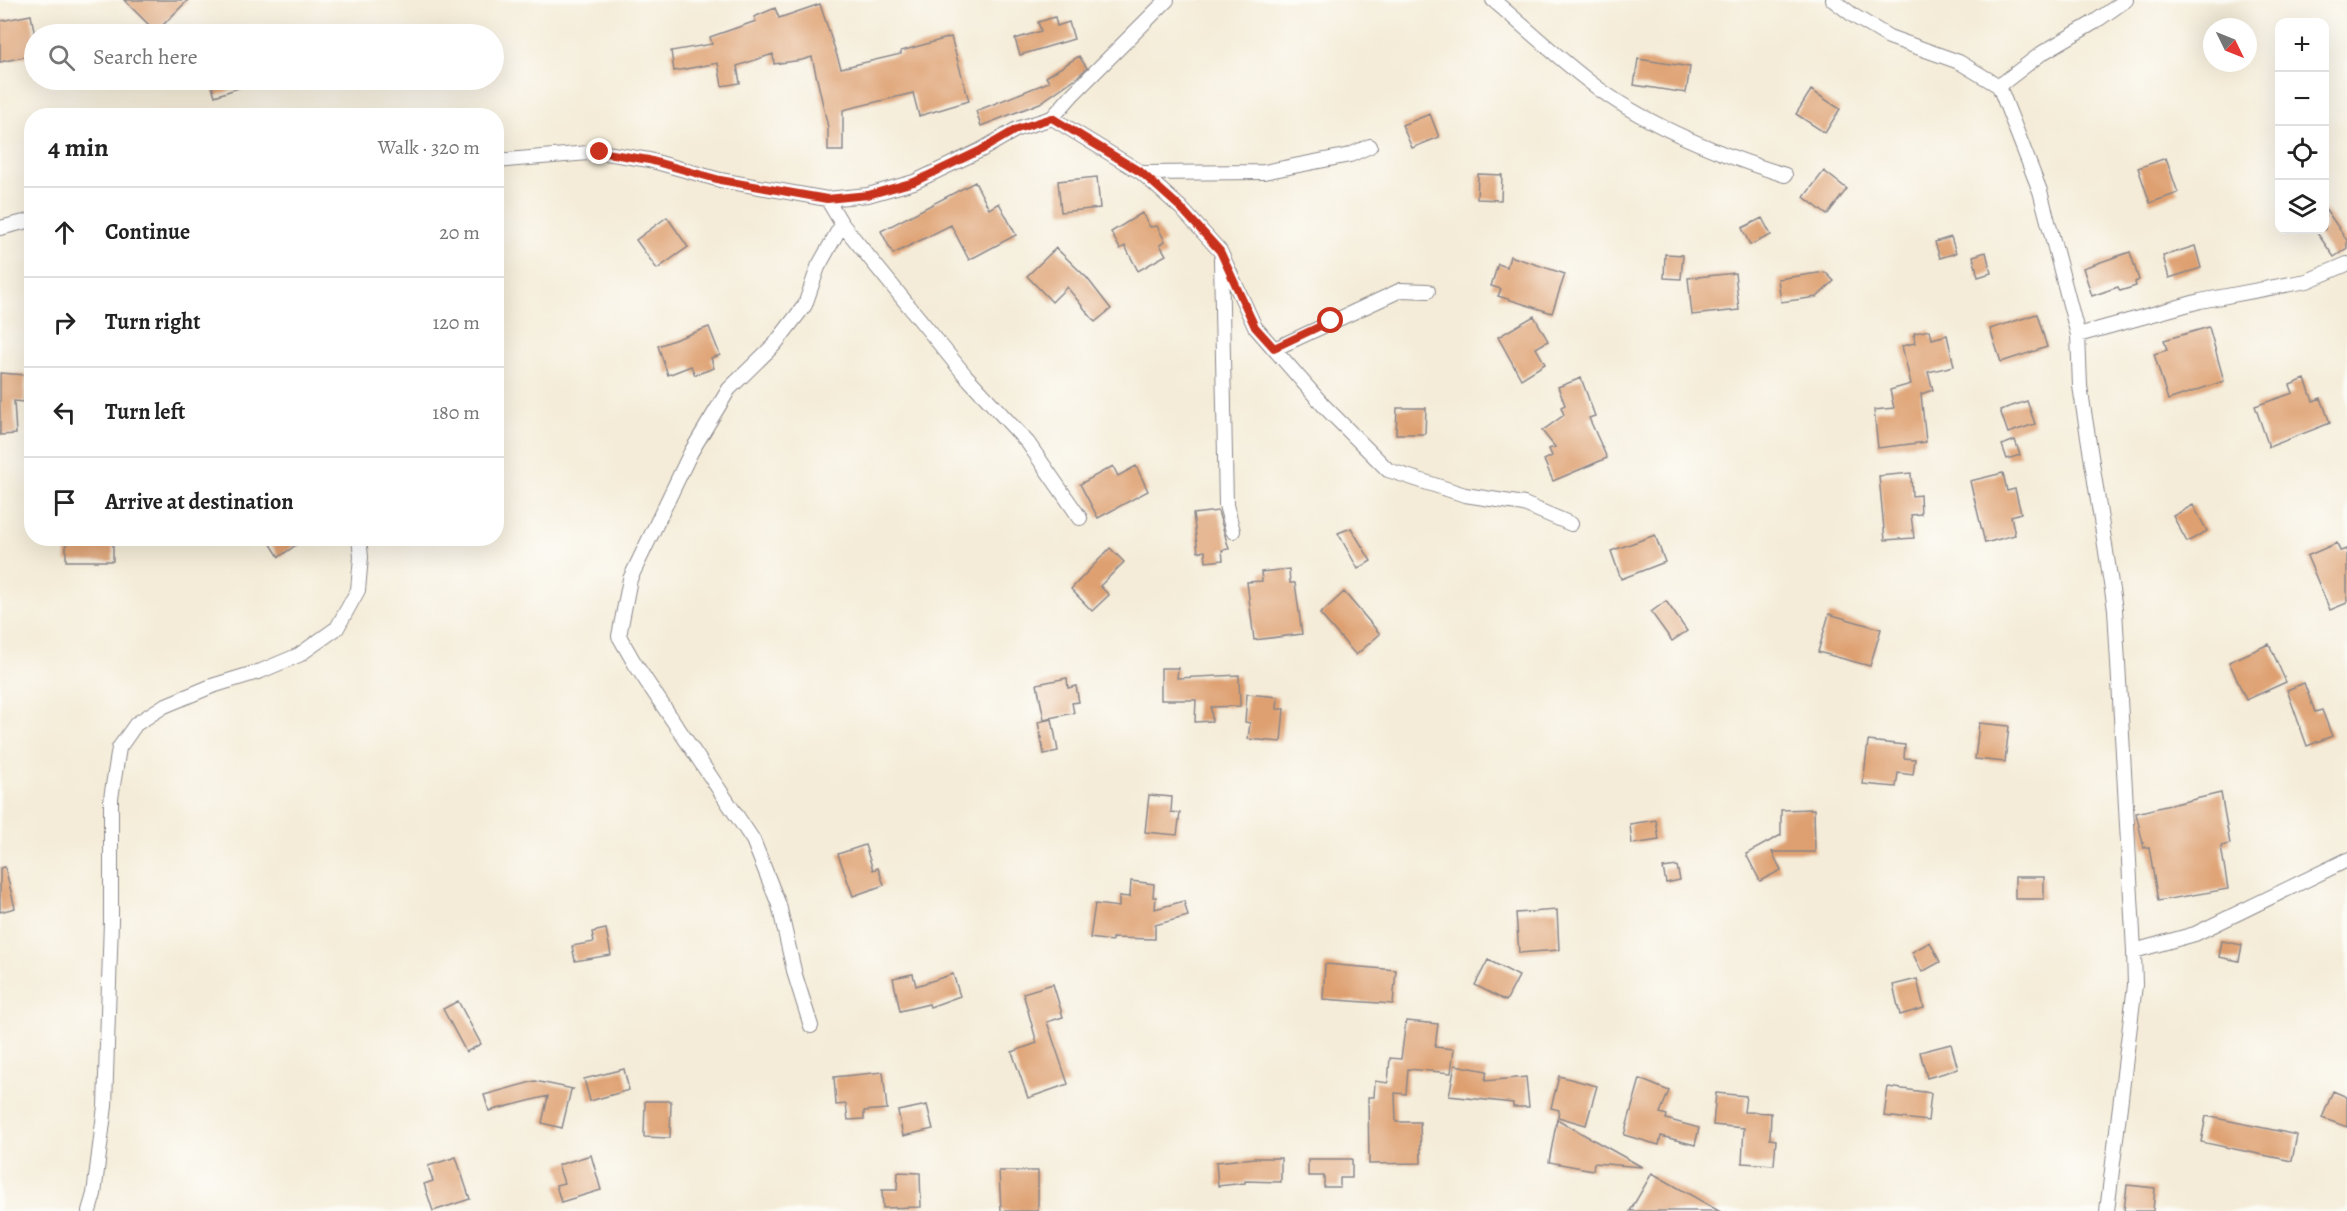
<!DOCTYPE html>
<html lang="en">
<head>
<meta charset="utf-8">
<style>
  :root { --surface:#fff; --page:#f6f6f6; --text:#222; --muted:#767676; --line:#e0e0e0 }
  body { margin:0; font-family:Alegreya,serif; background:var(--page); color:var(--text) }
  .controls { position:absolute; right:18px; top:18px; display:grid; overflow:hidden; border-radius:12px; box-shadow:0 6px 24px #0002 }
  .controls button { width:54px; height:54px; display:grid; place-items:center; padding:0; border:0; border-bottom:2px solid var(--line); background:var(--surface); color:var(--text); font:30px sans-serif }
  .compass { position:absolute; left:2203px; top:18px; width:54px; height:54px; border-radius:50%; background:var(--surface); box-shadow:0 6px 24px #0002; rotate:133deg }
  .stop { position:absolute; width:18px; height:18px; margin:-14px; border:4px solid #c8321e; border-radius:50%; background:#fff }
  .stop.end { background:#c8321e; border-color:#fff; box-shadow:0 2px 6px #0008 }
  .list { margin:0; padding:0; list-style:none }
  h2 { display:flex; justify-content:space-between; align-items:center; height:78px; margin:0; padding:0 24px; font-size:26px }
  h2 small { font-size:20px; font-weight:400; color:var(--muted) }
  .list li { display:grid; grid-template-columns:39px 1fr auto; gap:18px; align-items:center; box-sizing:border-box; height:90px; padding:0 24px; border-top:2px solid var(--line) }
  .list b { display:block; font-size:22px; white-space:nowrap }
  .list em { font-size:20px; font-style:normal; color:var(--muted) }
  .icon { flex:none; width:33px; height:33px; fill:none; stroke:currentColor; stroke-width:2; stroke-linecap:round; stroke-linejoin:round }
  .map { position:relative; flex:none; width:2347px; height:1211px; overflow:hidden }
  .search { position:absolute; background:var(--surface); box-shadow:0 6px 24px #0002; left:24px; top:24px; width:480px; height:66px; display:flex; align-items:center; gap:15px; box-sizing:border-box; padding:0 21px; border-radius:33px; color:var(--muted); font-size:22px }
  .panel { position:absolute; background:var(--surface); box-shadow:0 6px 24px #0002; left:24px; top:108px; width:480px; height:438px; border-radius:24px }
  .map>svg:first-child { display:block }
  .building { fill:#dea071 }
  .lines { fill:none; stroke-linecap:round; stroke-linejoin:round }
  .street-casing { stroke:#8b878a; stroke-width:16 }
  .street { stroke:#fff; stroke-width:14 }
  .route { stroke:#c8321e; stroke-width:8 }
</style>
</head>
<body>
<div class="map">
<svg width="2347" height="1211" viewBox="0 0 2347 1211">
  <rect width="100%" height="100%" fill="#fdfcf7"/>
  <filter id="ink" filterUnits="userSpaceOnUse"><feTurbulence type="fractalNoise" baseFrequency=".0167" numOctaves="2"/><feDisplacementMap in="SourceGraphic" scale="12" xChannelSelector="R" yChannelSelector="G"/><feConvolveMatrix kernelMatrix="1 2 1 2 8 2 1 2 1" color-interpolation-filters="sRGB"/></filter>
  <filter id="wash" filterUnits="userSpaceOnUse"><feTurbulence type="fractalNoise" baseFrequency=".008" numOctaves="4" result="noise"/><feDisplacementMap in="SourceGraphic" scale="24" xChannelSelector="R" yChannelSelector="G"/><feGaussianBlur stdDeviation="1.35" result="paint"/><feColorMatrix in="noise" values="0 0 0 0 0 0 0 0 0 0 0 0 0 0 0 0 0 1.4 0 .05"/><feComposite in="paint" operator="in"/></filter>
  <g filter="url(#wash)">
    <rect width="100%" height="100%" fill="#f4ecd8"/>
    <g id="blocks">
      <path class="building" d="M124,0H188L156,32Z
        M820,4L841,68L901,54V51L951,37L969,101L919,116L913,93L843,110V151H828V127L812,57L802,60L774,64L773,54L737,66L740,83L722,86L718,63L674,71L671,51L712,44L710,37L756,21L754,17L775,8L779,18Z
        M31,15L34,31V55L0,62V21Z
        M1055,17L1057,26L1069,22L1074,39L1020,55L1015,39L1041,31L1038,22Z
        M1079,56L1087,68L1076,78L1040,103L981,126L976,111L1049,82L1046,77Z
        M1638,59L1690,67L1686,93L1634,85Z
        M210,80H256V82L215,96Z
        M1811,90L1840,109L1825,133L1796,114Z
        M1430,114L1439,137L1412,148L1402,125Z
        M2166,158L2178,193L2150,203L2138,168Z
        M1824,171L1847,189L1827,215L1804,197Z
        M1478,174L1502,175L1501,200L1477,199Z
        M1097,177L1100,208L1061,212L1058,181Z
        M975,182L989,209L999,203L1016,235L969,260L951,225L893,254L881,231Z
        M2325,208L2347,240V248L2334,257L2315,230H2325Z
        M1142,213L1150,227L1157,226L1165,241L1160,245L1166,255L1138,271L1125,246L1120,249L1111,232Z
        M667,217L688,247L657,269L636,240Z
        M1762,218L1771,235L1750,245L1742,228Z
        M1951,237L1956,253L1940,258L1935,242Z
        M2195,246L2201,268L2169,278L2163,256Z
        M1056,248L1087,278L1111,309L1095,322L1067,287L1052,302L1027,276Z
        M1986,252L1991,273L1978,277L1973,256Z
        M2130,252L2139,280L2135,282L2136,286L2120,291L2118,287L2092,296L2083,268Z
        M1665,254L1683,255L1681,279L1664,278Z
        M1510,256L1565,274L1552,313L1498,296L1501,289L1491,286L1498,264L1507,267Z
        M1825,272L1834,281L1817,297L1781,302L1778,279Z
        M1735,273L1739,310L1692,315L1688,278Z
        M2037,314L2047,347L2001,362L1990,329Z
        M1534,316L1548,341L1536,348L1545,364L1521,379L1498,337Z
        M709,327L720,355L711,358L714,368L695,375L691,366L668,375L658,346Z
        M2209,327L2224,381L2168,400L2154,354L2167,350L2164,340Z
        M1930,330L1932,339L1947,335L1954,366L1928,372L1933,390L1921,394L1926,442L1878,448L1874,410L1894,408L1890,390L1911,384L1902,346L1915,343L1914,333Z
        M0,373L26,375L24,402L14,401L16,434L0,435Z
        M1581,378L1595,416L1589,418L1607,458L1553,481L1544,460L1552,456L1549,449L1555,447L1542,431L1564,415L1561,407L1565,405L1558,387Z
        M2305,379L2313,401L2321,398L2330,423L2269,447L2255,406L2293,393L2290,385Z
        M2027,401L2035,424L2008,433L2000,410Z
        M1397,408H1426L1425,434H1396Z
        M2015,440L2020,455L2007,459L2002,445Z
        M1113,466L1118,476L1136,466L1148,491L1098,518L1080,484Z
        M1911,473L1912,496L1920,495L1921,514L1911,515L1914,538L1885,540L1879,476Z
        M2003,473L2007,491L2015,489L2021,513L2011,516L2015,535L1985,543L1970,481Z
        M2193,505L2207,531L2187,542L2173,516Z
        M1218,511L1229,549L1222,550L1223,560L1206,562L1205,551L1198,552L1193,514Z
        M1351,528L1371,561L1358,569L1338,533Z
        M1655,535L1665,562L1621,579L1611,551Z
        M66,538H113V561H66Z
        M267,538H306L279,557Z
        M2337,543L2340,551L2347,549V603L2330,610L2307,556Z
        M1110,548L1124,562L1100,586L1109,595L1092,611L1071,589Z
        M1289,569L1290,583H1295L1302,634L1254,640L1247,582L1262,581L1261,572Z
        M1344,592L1380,634L1356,655L1320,614Z
        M1666,601L1687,631L1672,641L1651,612Z
        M1829,614L1881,629L1870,666L1818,652Z
        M2269,644L2286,682L2246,700L2229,662Z
        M1161,668H1178L1177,678L1239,675L1240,706L1211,707L1212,721L1195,722L1196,700H1161Z
        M1067,678L1068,688L1076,686L1079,702L1072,703L1074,713L1044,719L1037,684Z
        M2304,683L2315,712L2322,710L2332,736L2307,746L2287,690Z
        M1247,694L1278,697L1277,709H1284L1281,742L1248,739L1250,723L1245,722Z
        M1052,719L1058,751L1044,754L1038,722Z
        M1979,723L2009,726L2005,762L1975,759Z
        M1868,741L1905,745L1904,758L1915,759L1913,775L1898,773L1896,787L1863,784Z
        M2221,793L2230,844L2221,846L2228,889L2158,901L2149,847L2144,848L2136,813Z
        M1149,795L1172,797L1171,812L1180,813L1177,835L1145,832Z
        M1814,809L1815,852H1772L1781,870L1760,881L1746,854L1781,835V810Z
        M1656,820L1659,840L1632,844L1630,824Z
        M865,845L873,870L878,868L884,885L853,896L838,854Z
        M1677,866L1680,880L1666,883L1663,868Z
        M5,867L15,908L0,912V868Z
        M2015,877H2044V899H2015Z
        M1131,881L1154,884L1153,897H1156L1155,909L1184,901L1188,916L1155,925V939L1112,938V941L1090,938L1095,904L1119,907V896L1130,897Z
        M1557,910L1559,950L1519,953L1516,913Z
        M606,929L611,955L575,961L572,946L594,942L592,932Z
        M2222,941L2242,945L2239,961L2219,957Z
        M1930,942L1940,962L1922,972L1912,952Z
        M1488,960L1519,976L1506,1001L1475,985Z
        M1325,964L1396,970L1393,1004L1323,999Z
        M913,974L916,986L953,974L960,996L930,1007L929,1004L900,1011L893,978Z
        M1917,979L1924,1008L1900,1015L1893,985Z
        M1053,984L1063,1017L1047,1022L1068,1084L1028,1098L1012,1052L1037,1043L1023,993Z
        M458,1001L481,1044L466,1052L443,1009Z
        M1406,1021L1438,1024L1435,1047L1454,1049L1451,1073L1408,1069L1406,1094L1395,1093L1396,1122H1420L1421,1163L1369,1164L1368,1097H1374L1375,1081L1388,1083L1390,1058L1401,1059Z
        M1951,1044L1958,1069L1927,1078L1920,1052Z
        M1455,1065L1487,1071L1485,1081L1526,1077L1529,1107H1513V1103L1449,1096Z
        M624,1069L629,1090L590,1101L584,1079Z
        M883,1072L887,1109L864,1111V1119L848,1120L846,1104L836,1105L834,1077Z
        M1559,1076L1597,1086L1586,1125L1558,1117L1559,1110L1551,1108Z
        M1640,1079L1669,1091L1660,1113L1667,1115L1666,1119L1699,1128L1695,1145L1661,1136L1659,1145L1624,1135Z
        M535,1081L573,1089L571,1090L562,1128L542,1123L548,1096L489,1111L484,1095Z
        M1888,1087L1931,1093L1928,1121L1884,1116Z
        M2333,1091L2347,1097V1127L2322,1118Z
        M1716,1093L1746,1096L1744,1112L1771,1113L1770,1139L1776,1140L1774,1165L1742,1163L1744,1128L1713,1125Z
        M645,1101H671L670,1138L644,1137Z
        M927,1105L933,1129L903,1136L898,1111Z
        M2206,1116L2297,1135L2292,1161L2201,1142Z
        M1557,1119L1581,1133L1642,1167L1594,1163L1593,1170L1549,1162Z
        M591,1155L601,1190L561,1202L556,1185L564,1183L558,1165Z
        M456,1157L470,1199L433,1211L424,1184L433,1181L428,1166Z
        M1255,1158H1281V1182L1245,1181V1183L1218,1186L1216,1162Z
        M1308,1159H1352V1178H1340V1187H1324V1176H1308Z
        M999,1171H1038V1211H1001Z
        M898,1172L920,1173L921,1207L883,1208L882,1190H897Z
        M1652,1173L1719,1211H1630Z
        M2127,1185L2155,1188L2153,1211H2124Z"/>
    </g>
  </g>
  <g filter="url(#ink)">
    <use href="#blocks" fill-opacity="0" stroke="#8b878a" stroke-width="1.5"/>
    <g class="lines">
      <g class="street-casing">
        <path id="street" d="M1493,0C1526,28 1557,57 1591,83C1644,124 1721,155 1785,175
          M1833,0L1854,16L1889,37L1959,62L1999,86L2040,191L2078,335L2080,386L2115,609L2134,951L2135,985L2107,1211
          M1999,86L2042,53L2093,23L2126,0
          M1052,118L1142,173L1264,172L1350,155L1370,146
          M496,161L600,152L649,160L720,180L827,199L868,195L914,182L981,150L1017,129L1052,118L1073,94L1167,0
          M1142,173L1181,208L1220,251L1255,327L1324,406L1388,470L1465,495L1524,504L1571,524
          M827,199L842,224L965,375L1028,443L1080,518
          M0,228L32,220
          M1221,259L1226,505L1233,531
          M2078,335L2200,301L2307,281L2347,264
          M1274,349L1401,290L1428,291
          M2134,951L2195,934L2347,860
          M811,1026L795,975L779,905L753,840L635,664L619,636L630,579L691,452L729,389L775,344L805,305L818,267L842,224
          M89,1211L94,1194L105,1106L111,921V798L119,748L136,724L164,706L212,686L261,671L299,655L337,628L358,590L361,557L359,538"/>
      </g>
      <use href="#street" class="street"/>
    </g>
  </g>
  <g class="lines" filter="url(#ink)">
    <path class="route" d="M600,152L649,160L720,180L827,199L868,195L914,182L981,150L1017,129L1052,118L1142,173L1181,208L1220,251L1255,327L1274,348L1331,321"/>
  </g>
</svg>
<div class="controls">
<button>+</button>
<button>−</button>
<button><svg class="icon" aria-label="locate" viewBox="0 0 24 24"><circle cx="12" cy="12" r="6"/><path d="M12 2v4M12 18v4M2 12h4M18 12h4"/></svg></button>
<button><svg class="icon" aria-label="layers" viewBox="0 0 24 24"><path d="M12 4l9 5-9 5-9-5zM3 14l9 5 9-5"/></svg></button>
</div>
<svg class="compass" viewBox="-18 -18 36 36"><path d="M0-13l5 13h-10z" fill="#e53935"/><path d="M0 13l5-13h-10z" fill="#767676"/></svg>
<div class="stop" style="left:1331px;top:321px"></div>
<div class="stop end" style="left:600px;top:152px"></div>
<div class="search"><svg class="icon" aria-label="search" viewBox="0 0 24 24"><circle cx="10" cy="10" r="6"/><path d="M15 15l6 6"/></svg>Search here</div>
<section class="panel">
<h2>4 min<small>Walk · 320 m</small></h2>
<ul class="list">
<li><svg class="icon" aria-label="ahead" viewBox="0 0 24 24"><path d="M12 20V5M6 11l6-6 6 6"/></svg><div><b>Continue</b></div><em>20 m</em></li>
<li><svg class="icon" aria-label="right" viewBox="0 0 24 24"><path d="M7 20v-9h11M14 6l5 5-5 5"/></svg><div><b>Turn right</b></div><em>120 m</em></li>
<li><svg class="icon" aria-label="left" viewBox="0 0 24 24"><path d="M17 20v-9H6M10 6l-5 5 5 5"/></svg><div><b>Turn left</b></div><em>180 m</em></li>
<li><svg class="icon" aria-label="arrive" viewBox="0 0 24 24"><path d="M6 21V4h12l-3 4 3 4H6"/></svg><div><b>Arrive at destination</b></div></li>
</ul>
</section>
</div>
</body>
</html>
